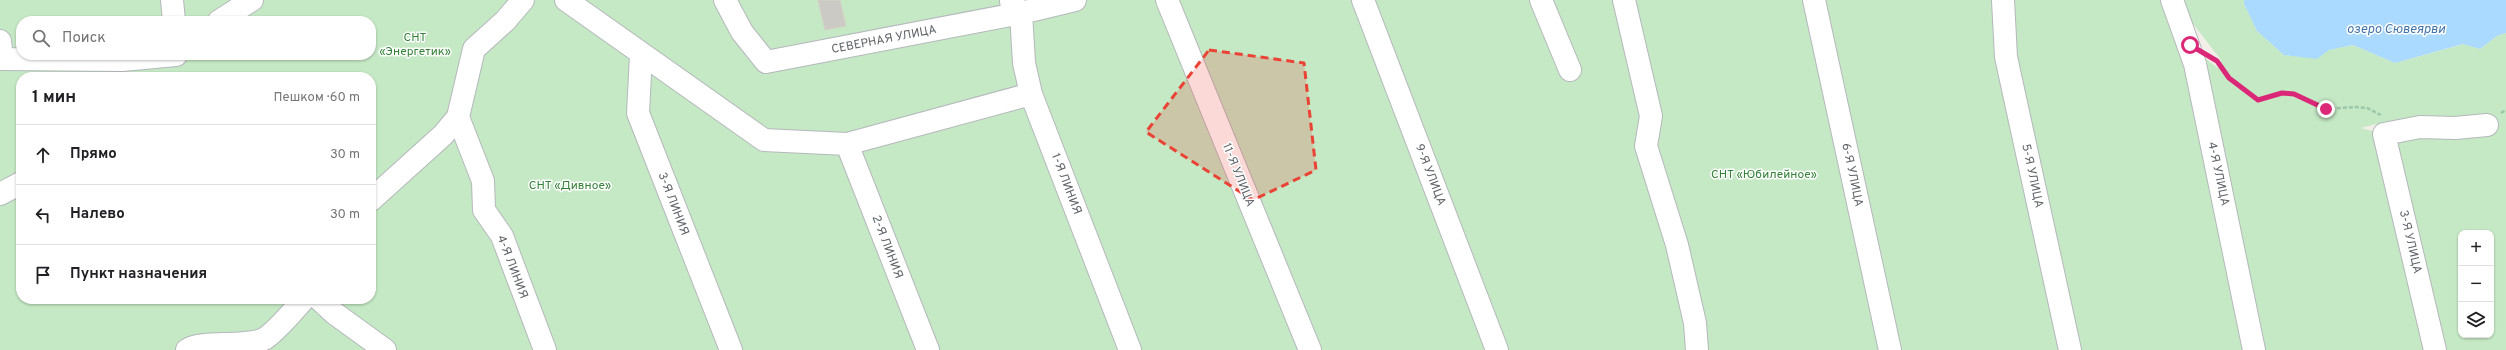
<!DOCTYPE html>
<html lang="ru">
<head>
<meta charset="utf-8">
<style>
  :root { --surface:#fff; --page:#f2f2f2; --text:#202124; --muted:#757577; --line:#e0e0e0 }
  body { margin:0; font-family:Overpass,sans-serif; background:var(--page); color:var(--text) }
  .controls { position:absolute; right:12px; bottom:12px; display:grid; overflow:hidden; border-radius:8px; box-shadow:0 1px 3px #0004 }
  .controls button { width:36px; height:36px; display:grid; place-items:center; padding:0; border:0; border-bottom:1px solid var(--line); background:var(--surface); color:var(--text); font:20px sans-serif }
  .stop { position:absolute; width:12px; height:12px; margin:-9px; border:3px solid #db2777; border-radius:50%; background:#fff }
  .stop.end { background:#db2777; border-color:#fff; box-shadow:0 1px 4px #0008 }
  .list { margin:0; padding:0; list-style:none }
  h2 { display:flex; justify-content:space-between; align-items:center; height:52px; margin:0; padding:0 16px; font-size:17px }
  h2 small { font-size:13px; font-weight:400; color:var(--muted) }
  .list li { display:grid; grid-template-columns:26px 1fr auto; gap:12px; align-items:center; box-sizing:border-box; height:60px; padding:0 16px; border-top:1px solid var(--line) }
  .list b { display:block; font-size:15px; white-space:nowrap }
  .list em { font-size:13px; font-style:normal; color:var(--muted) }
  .icon { flex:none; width:22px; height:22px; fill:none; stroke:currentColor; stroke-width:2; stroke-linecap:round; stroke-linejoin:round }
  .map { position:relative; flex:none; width:2506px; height:350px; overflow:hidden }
  .search { position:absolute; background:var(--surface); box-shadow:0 1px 3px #0004; left:16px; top:16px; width:360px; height:44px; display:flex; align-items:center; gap:10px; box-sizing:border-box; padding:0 14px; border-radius:16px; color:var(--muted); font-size:15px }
  .panel { position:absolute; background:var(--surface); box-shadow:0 1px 3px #0004; left:16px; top:72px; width:360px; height:232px; border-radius:16px }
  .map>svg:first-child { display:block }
  .green { fill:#c5e8c5; fill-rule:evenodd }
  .water { fill:#aadaff }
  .building { fill:#cccac5; stroke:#d6d1c6 }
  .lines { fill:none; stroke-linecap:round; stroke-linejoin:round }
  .minor-casing { stroke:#b5b8bc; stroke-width:24 }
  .path { stroke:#9cc7a9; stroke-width:2.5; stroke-dasharray:4 2; stroke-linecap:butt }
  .minor { stroke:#fff; stroke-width:22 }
  .route { stroke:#db2777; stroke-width:5 }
  .marked { fill:#ea4335; fill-opacity:0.2; stroke:#ea4335; stroke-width:3; stroke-dasharray:8 5; stroke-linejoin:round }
  .labels { text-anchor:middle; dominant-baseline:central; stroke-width:3; stroke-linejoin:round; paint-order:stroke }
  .park-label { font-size:12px; fill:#348238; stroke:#fff }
  .street-label { font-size:12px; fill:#5f6368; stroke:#fff }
  .water-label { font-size:13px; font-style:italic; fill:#4174aa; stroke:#fff }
</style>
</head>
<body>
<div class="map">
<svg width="2506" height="350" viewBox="0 0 2506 350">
  <rect width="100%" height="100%" fill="#f1efe8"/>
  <path class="green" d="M0,0H2172L2198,53L2218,68L2221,60L2191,21L2181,0H2244V4L2257,31L2284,55L2317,58L2329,50L2353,45L2395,63L2464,44L2480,49L2497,36L2506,33V350H1133L1025,101L1127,350H0ZM21,21H371V55H21ZM21,77H371V299H21ZM2376,124L2409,131L2384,134L2361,128ZM2461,233H2491V335H2461Z"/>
  <path class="water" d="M2244,0H2506V33L2497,36L2480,49L2463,44L2395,63L2353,45L2329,50L2317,59L2284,55L2257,31L2244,4Z"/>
  <path class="building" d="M818,0H840L846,26L825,30Z"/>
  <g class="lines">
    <g class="minor-casing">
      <path id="minor" d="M172,0L174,21
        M566,0L764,140L847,144L1031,94
        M725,0L742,32L766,62L1021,13L1075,0
        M1167,0L1310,350
        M1363,0L1497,350
        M1541,0L1570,70
        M1624,0L1651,116L1646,146L1677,245L1695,323L1697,350
        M1814,0L1890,350
        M2003,0L2006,57L2070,350
        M2172,0L2195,64L2254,350
        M1011,2L1021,13L1024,63L1031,94L1130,350
        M219,21L252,0
        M0,41L2,59
        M641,55L638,113L731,350
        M0,59L122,60L176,55
        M458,117L483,181L484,210L502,236L545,350
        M847,144L928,350
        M0,194L21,183
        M371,200L443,135L458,117L474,49L505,21L523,0
        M319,299L334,313L385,350
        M187,350C201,340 246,348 264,339C275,333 295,309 304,299
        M2435,350L2384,134L2420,127L2455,128L2487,125"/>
    </g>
    <path class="path" d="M2214,59L2229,78L2258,100L2282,93L2295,94L2326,109L2355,107L2367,108L2381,115
      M2501,113L2506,110"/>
    <use href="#minor" class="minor"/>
  </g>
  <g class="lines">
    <path class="route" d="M2190,45L2217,61L2229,78L2258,100L2282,93L2294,94L2326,109"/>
  </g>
  <path class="marked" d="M1209,50L1304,63L1316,170L1253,200L1146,132Z"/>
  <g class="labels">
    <g class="park-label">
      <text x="415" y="38">СНТ<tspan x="415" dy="14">«Энергетик»</tspan></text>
      <text x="1764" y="175">СНТ «Юбилейное»</text>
      <text x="570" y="186">СНТ «Дивное»</text>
    </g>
    <g class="street-label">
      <text transform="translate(884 40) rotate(-11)">СЕВЕРНАЯ УЛИЦА</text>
      <text transform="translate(2218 174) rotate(78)">4-Я УЛИЦА</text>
      <text transform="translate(1238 175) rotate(68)">11-Я УЛИЦА</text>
      <text transform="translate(1430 175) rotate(69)">9-Я УЛИЦА</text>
      <text transform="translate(1852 175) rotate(78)">6-Я УЛИЦА</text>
      <text transform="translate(2032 176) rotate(78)">5-Я УЛИЦА</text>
      <text transform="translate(1066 184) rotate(69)">1-Я ЛИНИЯ</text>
      <text transform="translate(673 204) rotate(69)">3-Я ЛИНИЯ</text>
      <text transform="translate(2410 242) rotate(77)">3-Я УЛИЦА</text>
      <text transform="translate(887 247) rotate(69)">2-Я ЛИНИЯ</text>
      <text transform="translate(512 267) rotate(69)">4-Я ЛИНИЯ</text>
    </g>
    <g class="water-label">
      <text x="2396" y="30">озеро Сювеярви</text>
    </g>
  </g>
</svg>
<div class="controls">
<button>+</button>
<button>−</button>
<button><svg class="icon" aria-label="layers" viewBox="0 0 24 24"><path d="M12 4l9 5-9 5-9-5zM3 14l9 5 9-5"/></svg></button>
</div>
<div class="stop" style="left:2190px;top:45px"></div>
<div class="stop end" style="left:2326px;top:109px"></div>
<div class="search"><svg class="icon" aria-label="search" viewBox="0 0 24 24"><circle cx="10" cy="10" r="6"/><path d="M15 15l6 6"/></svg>Поиск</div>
<section class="panel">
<h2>1 мин<small>Пешком · 60 m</small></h2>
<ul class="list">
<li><svg class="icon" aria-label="ahead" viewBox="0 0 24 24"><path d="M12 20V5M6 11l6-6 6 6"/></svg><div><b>Прямо</b></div><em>30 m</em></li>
<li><svg class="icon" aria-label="left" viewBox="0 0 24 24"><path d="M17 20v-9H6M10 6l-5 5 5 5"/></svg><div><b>Налево</b></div><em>30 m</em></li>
<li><svg class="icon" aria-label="arrive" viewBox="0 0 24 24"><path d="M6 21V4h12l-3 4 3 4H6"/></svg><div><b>Пункт назначения</b></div></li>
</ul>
</section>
</div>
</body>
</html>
